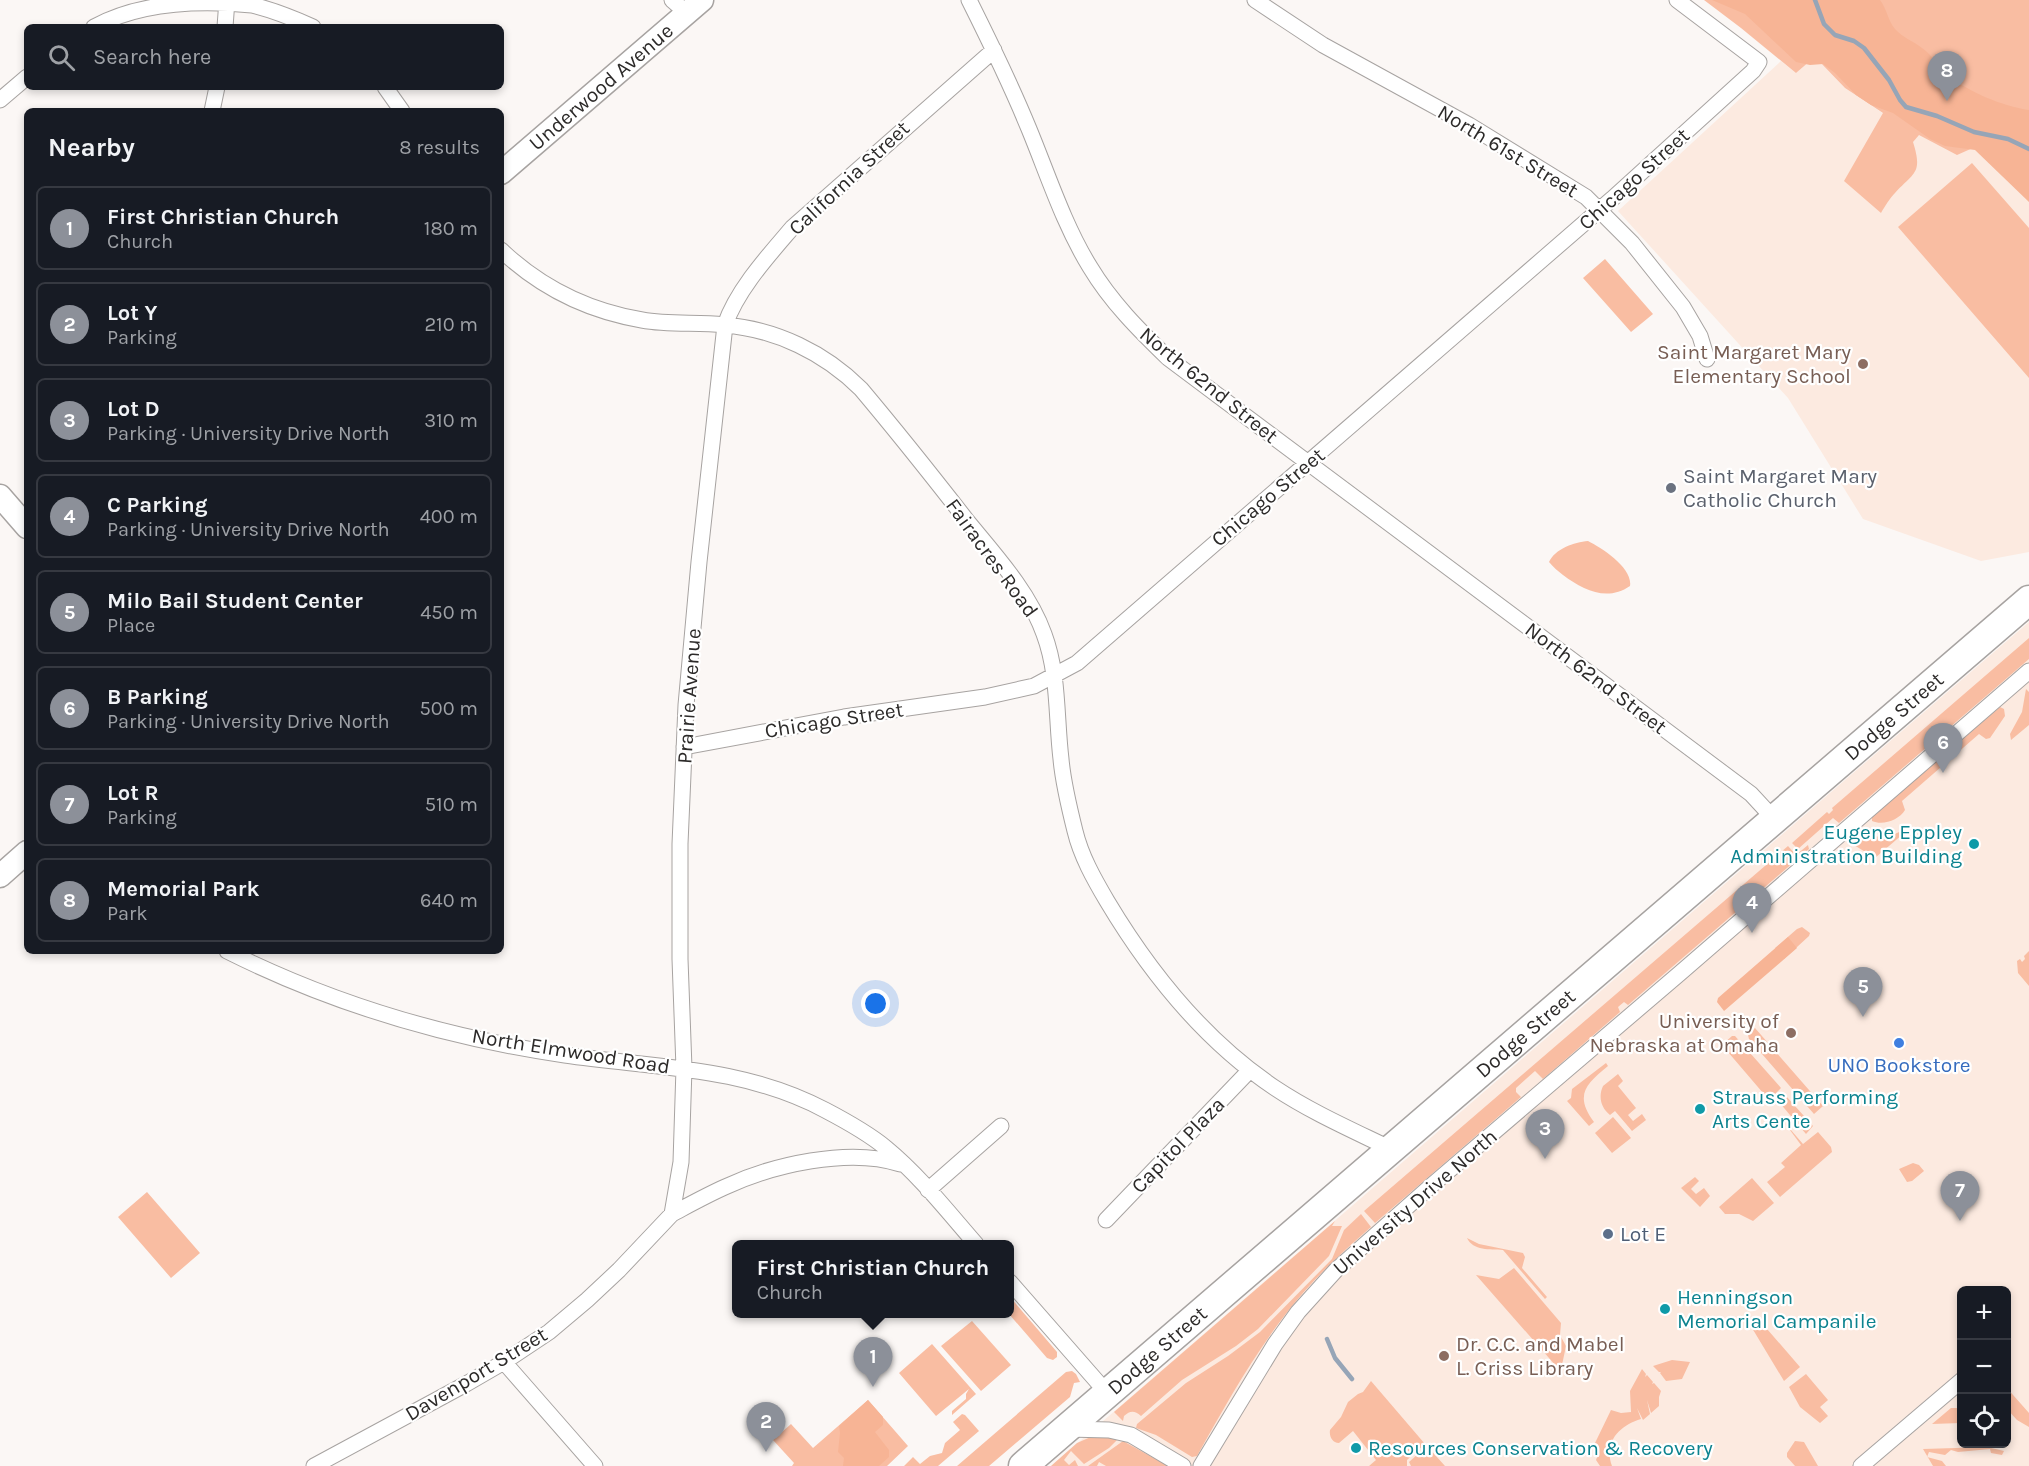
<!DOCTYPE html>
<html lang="en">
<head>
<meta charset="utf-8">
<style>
  :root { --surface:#171b24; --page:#20242c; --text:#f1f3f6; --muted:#9ea1a6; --line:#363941; --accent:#8c9099 }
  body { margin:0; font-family:Karla,sans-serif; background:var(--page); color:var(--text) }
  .controls { position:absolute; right:18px; bottom:18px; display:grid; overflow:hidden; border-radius:9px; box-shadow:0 3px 9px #0003 }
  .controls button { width:54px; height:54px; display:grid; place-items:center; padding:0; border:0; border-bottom:2px solid var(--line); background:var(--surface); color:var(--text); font:30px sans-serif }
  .you { position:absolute; left:876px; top:1004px; width:21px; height:21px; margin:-15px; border:4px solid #fff; border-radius:50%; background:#1a73e8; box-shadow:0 0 0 9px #1a73e833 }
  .badge { display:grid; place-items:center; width:39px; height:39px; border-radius:50%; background:var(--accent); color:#fff; font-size:20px; font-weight:700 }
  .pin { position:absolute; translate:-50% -50px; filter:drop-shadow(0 2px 3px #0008) }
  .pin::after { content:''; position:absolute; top:32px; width:21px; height:18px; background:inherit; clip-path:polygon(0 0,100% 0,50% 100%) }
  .popup { position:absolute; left:732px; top:1240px; width:282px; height:78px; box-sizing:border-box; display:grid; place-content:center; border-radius:9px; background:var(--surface); filter:drop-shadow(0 2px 4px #0005); font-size:20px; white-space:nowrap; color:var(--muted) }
  .popup b { font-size:22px; color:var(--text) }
  .popup::after { content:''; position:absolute; left:50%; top:100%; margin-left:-12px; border:12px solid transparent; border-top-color:var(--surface) }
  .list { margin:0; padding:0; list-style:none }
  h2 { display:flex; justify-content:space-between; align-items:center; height:78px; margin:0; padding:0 24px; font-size:26px }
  h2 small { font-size:20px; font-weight:400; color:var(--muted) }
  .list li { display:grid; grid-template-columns:39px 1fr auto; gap:18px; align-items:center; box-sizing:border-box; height:84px; margin:0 12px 12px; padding:0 12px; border:2px solid var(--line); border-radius:9px }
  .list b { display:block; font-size:22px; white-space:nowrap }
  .list p { margin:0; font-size:20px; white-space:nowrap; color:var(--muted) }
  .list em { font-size:20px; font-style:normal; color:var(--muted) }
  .icon { flex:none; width:33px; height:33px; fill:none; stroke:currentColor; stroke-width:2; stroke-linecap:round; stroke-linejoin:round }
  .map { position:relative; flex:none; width:2029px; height:1466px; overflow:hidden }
  .search { position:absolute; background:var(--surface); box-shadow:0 3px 9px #0003; left:24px; top:24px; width:480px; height:66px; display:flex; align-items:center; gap:15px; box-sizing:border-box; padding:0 21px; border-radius:9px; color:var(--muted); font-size:22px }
  .panel { position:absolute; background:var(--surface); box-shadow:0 3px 9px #0003; left:24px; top:108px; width:480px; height:846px; border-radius:9px }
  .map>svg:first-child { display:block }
  .education { fill:#fceae0; fill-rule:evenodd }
  .green { fill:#f9bda2 }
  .forest { fill:#f7b495 }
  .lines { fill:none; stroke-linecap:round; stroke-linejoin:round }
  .stream { stroke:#96a5b7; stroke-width:4.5 }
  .street-casing { stroke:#a7a3a1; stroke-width:17 }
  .secondary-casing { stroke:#a7a3a1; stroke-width:25 }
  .highway-casing { stroke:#a7a3a1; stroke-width:31 }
  .street { stroke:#fff; stroke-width:15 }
  .secondary { stroke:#fff; stroke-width:22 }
  .highway { stroke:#fff; stroke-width:28 }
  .education-dot { fill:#8d6e63; stroke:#fff; stroke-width:2 }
  .worship-dot { fill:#6b7280; stroke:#fff; stroke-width:2 }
  .culture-dot { fill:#0f9aa8; stroke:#fff; stroke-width:2 }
  .shop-dot { fill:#3f7fe0; stroke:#fff; stroke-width:2 }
  .service-dot { fill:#5c6f8a; stroke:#fff; stroke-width:2 }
  .labels { text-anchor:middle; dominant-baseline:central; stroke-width:4.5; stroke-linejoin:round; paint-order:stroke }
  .street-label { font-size:21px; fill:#2c2a29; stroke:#fff }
  .education-label { font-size:21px; fill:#785e54; stroke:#fff; text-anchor:end }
  .worship-label { font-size:21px; fill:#5b616d; stroke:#fff; text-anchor:start }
  .culture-label { font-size:21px; fill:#0d838f; stroke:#fff; text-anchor:start }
  .shop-label { font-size:21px; fill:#366cbe; stroke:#fff }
  .service-label { font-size:21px; fill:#4e5e75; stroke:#fff; text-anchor:start }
</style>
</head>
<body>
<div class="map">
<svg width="2029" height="1466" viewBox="0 0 2029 1466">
  <rect width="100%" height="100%" fill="#fbf7f5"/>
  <path class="education" d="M1818,60L1845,88L1884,114L1975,147L2029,193V552L1981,561L1863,519L1788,398L1618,211L1781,61L1796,73L1810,61Z
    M2029,622V1466H1051L1845,780ZM1962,1290H2006V1444H1962Z"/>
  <path class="green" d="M1704,0H2029V193L1975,147L1957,155L1919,135L1913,142C1923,174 1914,172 1895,193C1890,198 1885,206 1881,213L1844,181L1883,113L1845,88L1818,60L1810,61L1796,73L1741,28Z
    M1972,163L2029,228V378L1898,227Z
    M1605,259L1653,314L1631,332L1583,278Z
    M1588,541C1602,548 1633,568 1630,586C1607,602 1583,590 1563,575C1558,571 1553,567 1549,562C1555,549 1574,542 1588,541Z
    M2029,638V659L1839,823L1833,818L1798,849L1792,843L1827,812L1829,814L1833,810L1832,808Z
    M2026,689L2029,692V725L2011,740L2010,734L2022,712Z
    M2000,707L2004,709L2005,716L1990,738L1986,739L1979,734L1902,801L1905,810C1899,820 1883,826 1872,821V817L1875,814Z
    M1901,831L1903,834L1875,858L1854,845L1853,841C1868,833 1886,840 1901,831Z
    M1808,845L1809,849L1628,1005L1624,1002L1618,1007L1620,1012L1543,1079L1535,1071L1516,1088V1092L1521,1097L1375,1223L1364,1211L1788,846L1796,855Z
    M1802,927L1810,933L1809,936L1784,959L1775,948L1797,929Z
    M2029,951V986L2018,973L2017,961L2020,959L2022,962L2025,959L2024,956Z
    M1755,1028L1823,1106L1814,1114L1749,1039L1748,1035Z
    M1732,1036H1735L1781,1088L1769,1100L1722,1045Z
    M1606,1063L1608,1066C1586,1084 1574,1095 1594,1122L1589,1126L1567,1101L1571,1098L1572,1089Z
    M1618,1074L1623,1081L1618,1086L1636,1108L1628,1115L1633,1121L1642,1114L1646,1120L1632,1131L1615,1111L1610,1115C1601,1108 1598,1097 1603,1086Z
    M1786,1096L1813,1126L1806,1134L1779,1102Z
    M1613,1117L1631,1138L1612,1153L1595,1133Z
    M1784,1122L1803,1144L1818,1132L1831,1147L1832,1152L1780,1197L1767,1182L1785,1167L1781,1163L1801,1145Z
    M1913,1163L1919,1165L1924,1171L1912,1181L1907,1182L1899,1169Z
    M1695,1177L1699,1181L1691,1189L1696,1194L1704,1188L1710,1196L1700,1207L1681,1188Z
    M1752,1178L1774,1203L1753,1221L1739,1214H1725L1719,1207Z
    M147,1192L200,1253L171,1278L118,1217Z
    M1361,1214L1371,1227C1340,1254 1310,1282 1285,1315C1251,1359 1224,1408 1197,1456L1192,1457L1156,1435L1136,1428L1137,1424L1186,1383L1228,1356L1260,1332L1332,1259L1344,1230Z
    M1335,1221L1332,1226H1342L1329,1256L1258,1329L1236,1346L1182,1380L1141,1416C1134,1410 1130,1411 1124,1416L1123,1421L1114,1412Z
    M1467,1238L1479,1244L1523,1253L1525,1257L1522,1268L1547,1297L1545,1299L1503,1250C1490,1249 1473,1251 1467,1238Z
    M1514,1268L1561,1323L1560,1335L1566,1346L1562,1365L1563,1374L1476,1275L1499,1279Z
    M1010,1297L1057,1352V1357L1053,1360L1047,1358L1009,1314Z
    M972,1321L1011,1365L981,1391L941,1346Z
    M1761,1322L1800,1367L1784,1381L1752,1328Z
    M932,1344L976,1394L952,1415V1411L966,1399V1394L969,1389L936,1416L899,1373Z
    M1672,1360L1690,1362L1682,1379L1666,1381L1660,1373L1661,1372H1659L1653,1366Z
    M1642,1369L1646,1374L1645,1377L1647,1375L1653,1382L1652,1384L1654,1383L1661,1391L1659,1397V1406L1651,1413L1647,1400L1650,1414L1643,1420L1637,1408L1641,1419C1620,1425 1603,1442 1612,1466H1600L1596,1460L1599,1452L1595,1443L1611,1410L1621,1413L1631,1412L1630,1391Z
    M1072,1371L1076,1374L1080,1382L1074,1383L1070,1397L989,1466H957L1066,1372Z
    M1806,1374L1828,1400L1820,1407L1828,1416L1820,1423L1800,1407L1789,1387Z
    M1371,1381L1425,1444L1407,1460V1466H1369L1376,1460L1353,1431L1339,1443C1332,1443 1329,1436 1330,1430L1341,1417L1348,1402L1358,1394L1363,1392Z
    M2006,1387L2029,1413V1427L2017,1420L2007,1409Z
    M868,1400L908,1446L887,1466H792L794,1463L773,1440L791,1424L813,1448Z
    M1951,1408H1961V1423L1932,1424Z
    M962,1414L965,1415L979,1431L938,1466H904L913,1457L920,1464L930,1456L942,1453L945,1443L960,1430L953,1422Z
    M1093,1436L1120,1437L1109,1448L1084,1464L1071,1451L1064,1460L1069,1465L1075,1460L1078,1466H1051L1077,1443Z
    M1123,1441L1168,1466H1106L1099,1462L1097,1466H1088Z
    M1795,1441L1804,1442L1818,1466H1795L1787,1457V1453Z
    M1427,1446L1445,1466H1411L1409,1462Z
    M1987,1447L2004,1451L2002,1455L1991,1453L1990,1449L1958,1452L1951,1450L1945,1455L1929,1452L1927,1457L1942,1461L1946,1466H1933L1923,1449Z"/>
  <path class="forest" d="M1712,0H1880C1887,9 1888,21 1895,29C1903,38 1913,41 1922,48C1933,55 1938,68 1947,75C1969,92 2002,106 2029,110V202L1975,150L1945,146L1930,139L1893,113L1871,105L1856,95L1835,73L1823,64L1810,65L1796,62L1745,14Z
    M1788,937L1797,948L1724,1011L1717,1002L1718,998Z
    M868,1400L883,1417V1425L875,1432L889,1450V1457L879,1466H843L844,1458L838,1452L840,1433L839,1426Z"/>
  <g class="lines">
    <path class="stream" d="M1815,0L1824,24L1835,35L1854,41L1864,48L1889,80L1900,100L1906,107L1937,116L1974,132L2008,139L2029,149
      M1327,1339L1335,1358L1352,1379"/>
    <g class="street-casing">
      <path id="street" d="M672,0L687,13
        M969,0C990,42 1011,85 1029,129C1048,175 1064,225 1090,267C1111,302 1139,330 1168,358L1751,794L1775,820
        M1255,0L1323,45L1469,125L1586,197L1632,243L1683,307L1700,336L1707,359
        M94,27C140,2 201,0 252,5C273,10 293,18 313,27
        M225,27L227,0
        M385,87L402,111
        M0,100L27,77
        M212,111L217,87
        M501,250C540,287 589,311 642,320C669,325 697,322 724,325C776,329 825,353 861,389C898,433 933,477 968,522C996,556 1029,592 1044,634C1059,674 1056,718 1061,759C1063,783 1069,807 1075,831C1081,856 1094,879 1107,901C1150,973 1205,1041 1275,1088C1311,1112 1352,1130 1391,1149
        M684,747L844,717L985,697L1034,686L1077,663L1612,199L1753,71L1759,62L1677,0
        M227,951C333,1004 448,1038 565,1055C654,1068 742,1066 825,1110C846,1121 868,1133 886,1148C920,1176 948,1212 976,1244
        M928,1190L1001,1126
        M672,1214C689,1205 707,1195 725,1187C772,1165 849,1147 900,1164
        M1106,1220L1250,1070
        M1010,1282L1108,1394
        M504,1362L595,1466
        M1068,1429L1109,1430L1131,1435L1183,1466
        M314,1466L466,1384L504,1362L549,1332L587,1300L619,1270L672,1214L681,1162L684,1068L680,959V844L686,705L699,562L725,325C737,290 768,256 792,228L994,50
        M1201,1466L1275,1344L1298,1312L1336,1270L1432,1185L1679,974L2029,671
        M1861,1466L1962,1380"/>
    </g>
    <g class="secondary-casing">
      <g id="secondary">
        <path id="s1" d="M501,173L702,0"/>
        <path d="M0,496L27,527"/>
        <path d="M0,876L27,852"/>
      </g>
    </g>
    <g class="highway-casing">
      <g id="highway">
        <path id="s2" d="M1023,1466L2029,600"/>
      </g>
    </g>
    <use href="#street" class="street"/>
    <use href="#secondary" class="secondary"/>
    <use href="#highway" class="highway"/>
  </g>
  <g class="education-dot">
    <circle cx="1863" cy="364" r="6"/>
    <circle cx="1791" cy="1033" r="6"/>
    <circle cx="1444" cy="1356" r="6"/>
  </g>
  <circle class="worship-dot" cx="1671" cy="488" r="6"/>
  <g class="culture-dot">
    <circle cx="1974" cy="844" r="6"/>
    <circle cx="1700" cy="1109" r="6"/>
    <circle cx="1665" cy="1309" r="6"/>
    <circle cx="1356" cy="1448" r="6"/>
  </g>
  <circle class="shop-dot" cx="1899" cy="1043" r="6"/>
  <circle class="service-dot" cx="1608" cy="1234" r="6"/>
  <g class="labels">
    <g class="street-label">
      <text stroke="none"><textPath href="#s1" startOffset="132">Underwood Avenue</textPath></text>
      <text transform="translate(1508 151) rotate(31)">North 61st Street</text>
      <text transform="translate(849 178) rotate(-43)">California Street</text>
      <text transform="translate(1634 179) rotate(-42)">Chicago Street</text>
      <text transform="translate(1209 385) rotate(39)">North 62nd Street</text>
      <text transform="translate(1268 497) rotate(-40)">Chicago Street</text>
      <text transform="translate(992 558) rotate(54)">Fairacres Road</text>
      <text transform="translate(1596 678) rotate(37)">North 62nd Street</text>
      <text transform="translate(689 696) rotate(-86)">Prairie Avenue</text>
      <text stroke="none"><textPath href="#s2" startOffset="1149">Dodge Street</textPath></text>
      <text transform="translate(834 720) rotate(-9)">Chicago Street</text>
      <text stroke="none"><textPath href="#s2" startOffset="663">Dodge Street</textPath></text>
      <text transform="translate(571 1051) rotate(9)">North Elmwood Road</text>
      <text transform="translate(1178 1145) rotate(-46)">Capitol Plaza</text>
      <text transform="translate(1415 1202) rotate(-41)">University Drive North</text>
      <text stroke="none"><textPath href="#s2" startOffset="177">Dodge Street</textPath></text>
      <text transform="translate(476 1374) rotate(-31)">Davenport Street</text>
    </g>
    <g class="education-label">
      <text x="1851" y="352">Saint Margaret Mary<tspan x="1851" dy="24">Elementary School</tspan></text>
      <text x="1779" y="1021">University of<tspan x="1779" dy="24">Nebraska at Omaha</tspan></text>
      <text x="1456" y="1344" text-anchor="start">Dr. C.C. and Mabel<tspan x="1456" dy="24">L. Criss Library</tspan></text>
    </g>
    <g class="worship-label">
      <text x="1683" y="476">Saint Margaret Mary<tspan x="1683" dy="24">Catholic Church</tspan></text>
    </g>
    <g class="culture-label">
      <text x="1962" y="832" text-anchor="end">Eugene Eppley<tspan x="1962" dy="24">Administration Building</tspan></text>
      <text x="1712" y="1097">Strauss Performing<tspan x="1712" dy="24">Arts Cente</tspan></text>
      <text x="1677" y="1297">Henningson<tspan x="1677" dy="24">Memorial Campanile</tspan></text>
      <text x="1368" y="1448">Resources Conservation &amp; Recovery</text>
    </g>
    <g class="shop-label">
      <text x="1899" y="1065">UNO Bookstore</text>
    </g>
    <g class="service-label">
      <text x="1620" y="1234">Lot E</text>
    </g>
  </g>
</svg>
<div class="controls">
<button>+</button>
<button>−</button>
<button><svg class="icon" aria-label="locate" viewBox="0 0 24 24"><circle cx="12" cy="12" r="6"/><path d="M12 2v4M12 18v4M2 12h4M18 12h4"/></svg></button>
</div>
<div class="you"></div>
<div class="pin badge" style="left:873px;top:1387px">1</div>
<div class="popup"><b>First Christian Church</b>Church</div>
<div class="pin badge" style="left:766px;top:1452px">2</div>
<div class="pin badge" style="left:1545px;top:1159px">3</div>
<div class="pin badge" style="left:1752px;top:933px">4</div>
<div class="pin badge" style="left:1863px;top:1017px">5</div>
<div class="pin badge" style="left:1943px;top:773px">6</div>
<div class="pin badge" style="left:1960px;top:1221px">7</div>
<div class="pin badge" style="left:1947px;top:101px">8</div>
<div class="search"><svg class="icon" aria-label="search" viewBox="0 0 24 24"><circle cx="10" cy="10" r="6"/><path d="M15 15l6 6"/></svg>Search here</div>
<section class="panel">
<h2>Nearby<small>8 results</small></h2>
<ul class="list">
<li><span class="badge">1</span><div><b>First Christian Church</b><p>Church</p></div><em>180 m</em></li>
<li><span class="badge">2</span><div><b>Lot Y</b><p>Parking</p></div><em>210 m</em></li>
<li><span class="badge">3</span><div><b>Lot D</b><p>Parking · University Drive North</p></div><em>310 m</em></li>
<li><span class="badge">4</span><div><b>C Parking</b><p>Parking · University Drive North</p></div><em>400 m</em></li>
<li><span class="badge">5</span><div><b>Milo Bail Student Center</b><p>Place</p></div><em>450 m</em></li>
<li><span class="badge">6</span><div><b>B Parking</b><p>Parking · University Drive North</p></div><em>500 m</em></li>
<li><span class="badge">7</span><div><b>Lot R</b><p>Parking</p></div><em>510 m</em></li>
<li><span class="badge">8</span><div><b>Memorial Park</b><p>Park</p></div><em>640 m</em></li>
</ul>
</section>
</div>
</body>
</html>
